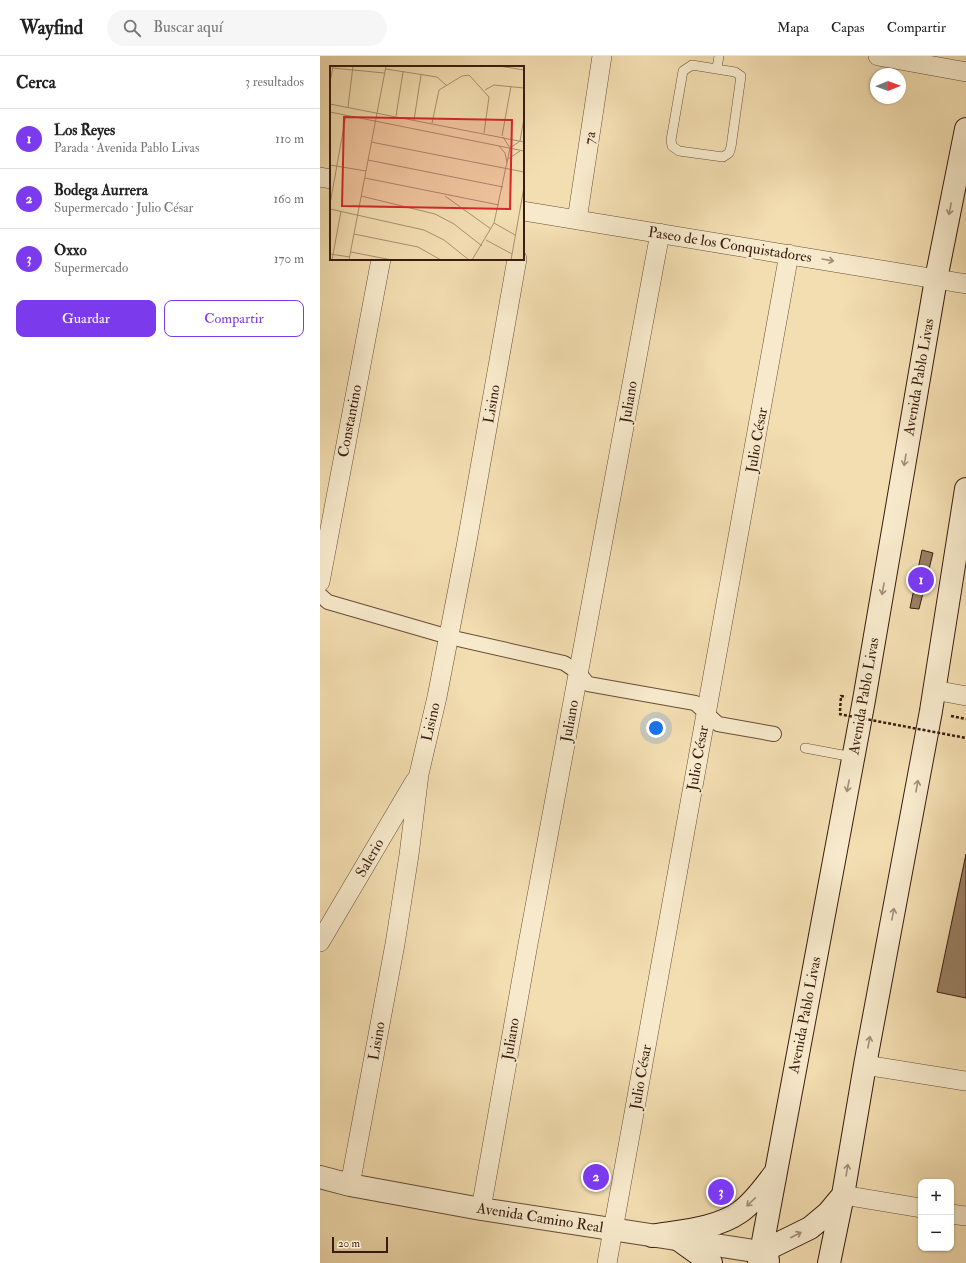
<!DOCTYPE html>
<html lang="es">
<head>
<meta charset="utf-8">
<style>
  :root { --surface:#fff; --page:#f6f6f6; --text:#222; --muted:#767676; --line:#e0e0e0; --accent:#7c3aed }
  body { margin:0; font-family:"IM FELL Double Pica",serif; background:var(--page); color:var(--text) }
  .controls { position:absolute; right:12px; bottom:12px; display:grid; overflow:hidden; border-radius:8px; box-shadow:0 1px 3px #0004 }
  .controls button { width:36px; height:36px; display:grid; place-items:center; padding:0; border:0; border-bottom:1px solid var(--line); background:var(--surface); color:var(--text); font:20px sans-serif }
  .compass { position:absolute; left:550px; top:12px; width:36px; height:36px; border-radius:50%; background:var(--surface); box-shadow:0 1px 3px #0004; rotate:89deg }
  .scale { position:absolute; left:12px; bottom:10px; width:56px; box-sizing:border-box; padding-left:4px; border:2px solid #391b10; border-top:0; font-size:11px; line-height:14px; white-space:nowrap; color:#391b10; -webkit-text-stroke:3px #f7eacc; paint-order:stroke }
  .you { position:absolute; left:336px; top:672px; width:14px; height:14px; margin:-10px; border:3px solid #fff; border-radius:50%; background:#1a73e8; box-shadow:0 0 0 6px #1a73e833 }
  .badge { display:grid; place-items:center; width:26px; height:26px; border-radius:50%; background:var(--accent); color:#fff; font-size:13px; font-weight:700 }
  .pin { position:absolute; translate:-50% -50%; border:2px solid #fff; box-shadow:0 1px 4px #0006 }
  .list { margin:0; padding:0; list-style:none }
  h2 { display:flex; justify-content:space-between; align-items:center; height:52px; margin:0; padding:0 16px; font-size:17px }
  h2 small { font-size:13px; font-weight:400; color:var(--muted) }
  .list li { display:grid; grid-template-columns:26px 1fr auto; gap:12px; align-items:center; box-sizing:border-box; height:60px; padding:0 16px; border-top:1px solid var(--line) }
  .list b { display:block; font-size:15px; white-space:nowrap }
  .list p { margin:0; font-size:13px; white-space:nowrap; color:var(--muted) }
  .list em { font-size:13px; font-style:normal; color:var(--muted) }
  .actions { display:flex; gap:8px; padding:12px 16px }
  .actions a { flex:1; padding:9px 0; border:1px solid var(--accent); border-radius:8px; text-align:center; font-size:14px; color:var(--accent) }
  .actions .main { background:var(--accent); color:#fff }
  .icon { flex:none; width:22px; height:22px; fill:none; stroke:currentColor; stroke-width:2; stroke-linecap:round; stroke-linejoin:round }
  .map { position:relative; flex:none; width:646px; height:1207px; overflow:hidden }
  header { display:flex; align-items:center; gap:24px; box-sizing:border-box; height:56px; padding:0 20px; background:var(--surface); border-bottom:1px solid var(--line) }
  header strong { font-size:19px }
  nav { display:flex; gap:22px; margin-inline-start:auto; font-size:14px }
  .search { width:280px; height:36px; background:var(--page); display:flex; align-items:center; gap:10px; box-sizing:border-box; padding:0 14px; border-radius:22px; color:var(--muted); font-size:15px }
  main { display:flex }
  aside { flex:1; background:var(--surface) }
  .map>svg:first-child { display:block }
  .building { fill:#9a8064; stroke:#391b10 }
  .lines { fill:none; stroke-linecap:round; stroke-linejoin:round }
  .service-casing { stroke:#684c38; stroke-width:10 }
  .pedestrian-casing { stroke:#684c38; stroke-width:16 }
  .minor-casing { stroke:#684c38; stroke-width:20 }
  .tertiary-casing { stroke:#684c38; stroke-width:24 }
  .secondary-casing { stroke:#391b10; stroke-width:24 }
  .path { stroke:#391b10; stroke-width:2.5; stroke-dasharray:3 2; stroke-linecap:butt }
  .service { stroke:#f7eacc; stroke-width:9 }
  .pedestrian { stroke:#f7eacc; stroke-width:14 }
  .minor { stroke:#f7eacc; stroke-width:19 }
  .tertiary { stroke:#f7eacc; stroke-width:22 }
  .secondary { stroke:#f7eacc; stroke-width:22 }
  .path-bridge { stroke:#391b10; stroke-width:2.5; stroke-dasharray:3 2; stroke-linecap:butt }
  .oneway { stroke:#a28d77 }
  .labels { text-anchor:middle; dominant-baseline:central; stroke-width:4; stroke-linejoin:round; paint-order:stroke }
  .street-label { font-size:15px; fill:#391b10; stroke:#f7eacc }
  .inset-road { fill:none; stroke:#a99071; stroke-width:1 }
  .view { fill:#d62828; fill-opacity:0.15; stroke:#d62828; stroke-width:2 }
  .inset-edge { fill:none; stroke:#391b10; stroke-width:2 }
</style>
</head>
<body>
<header>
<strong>Wayfind</strong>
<div class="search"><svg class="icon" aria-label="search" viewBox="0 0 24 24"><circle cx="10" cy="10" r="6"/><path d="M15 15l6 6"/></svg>Buscar aquí</div>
<nav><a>Mapa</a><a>Capas</a><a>Compartir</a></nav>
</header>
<main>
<aside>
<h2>Cerca<small>3 resultados</small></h2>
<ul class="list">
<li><span class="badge">1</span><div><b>Los Reyes</b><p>Parada · Avenida Pablo Livas</p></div><em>110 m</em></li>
<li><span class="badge">2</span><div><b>Bodega Aurrera</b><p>Supermercado · Julio César</p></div><em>160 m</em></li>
<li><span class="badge">3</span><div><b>Oxxo</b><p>Supermercado</p></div><em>170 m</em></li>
</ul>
<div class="actions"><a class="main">Guardar</a><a>Compartir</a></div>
</aside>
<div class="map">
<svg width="646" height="1207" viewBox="0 0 646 1207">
  <rect width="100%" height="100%" fill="#f3deb1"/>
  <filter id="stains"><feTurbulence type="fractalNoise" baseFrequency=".005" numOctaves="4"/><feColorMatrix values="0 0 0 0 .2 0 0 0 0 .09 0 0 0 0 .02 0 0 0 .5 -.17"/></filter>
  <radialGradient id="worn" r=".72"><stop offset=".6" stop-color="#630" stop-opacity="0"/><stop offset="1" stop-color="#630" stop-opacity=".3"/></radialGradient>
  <path class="building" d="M602,494L613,497L599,553L590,552Z
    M646,798V942L617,936Z"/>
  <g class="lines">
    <g class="service-casing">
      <path id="service" d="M372,9L415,16L421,20L411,91L409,97L403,101L359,95L352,90L351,84L363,15Z
        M397,12L399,0
        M485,692L533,701"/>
    </g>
    <g class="pedestrian-casing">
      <path id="pedestrian" d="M0,539L8,546L129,581L244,607L259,617L268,628L375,647L398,668L454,678"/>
    </g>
    <g class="minor-casing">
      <path id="minor" d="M558,0L646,16
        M0,121L11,123
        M203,155L646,228
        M257,164L282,0
        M0,526L61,203
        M614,634L646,640
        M0,886L95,725
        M545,1009L646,1025
        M30,1129L75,888L89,799L99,718L117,641L146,491L197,203
        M523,1139L601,1152
        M161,1153L208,888L340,177
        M631,1158L646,1160
        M287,1207L469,198"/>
    </g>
    <g class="tertiary-casing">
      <path id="tertiary" d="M0,1121L30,1129L161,1153L441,1196"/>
    </g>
    <g class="secondary-casing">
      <path id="secondary" d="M332,1180C360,1175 396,1173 420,1156C434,1146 445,1130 455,1117
        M359,1184L391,1207
        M448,1204L441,1196L490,1172L508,1157L523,1139
        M439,1207L544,644L616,223L646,73
        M509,1207L523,1139L545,1009L611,655L646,433"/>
    </g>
    <path class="path" d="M520,655L521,640L526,641
      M631,660L646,663"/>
    <use href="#service" class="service"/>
    <use href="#pedestrian" class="pedestrian"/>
    <use href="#minor" class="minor"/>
    <use href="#tertiary" class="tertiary"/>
    <use href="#secondary" class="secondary"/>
    <path class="path-bridge" d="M519,658L646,682"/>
  </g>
  <defs><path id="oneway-shaft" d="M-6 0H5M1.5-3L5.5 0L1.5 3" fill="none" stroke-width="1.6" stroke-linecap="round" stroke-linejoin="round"/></defs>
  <g class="oneway">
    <use href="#oneway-shaft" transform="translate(630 153) rotate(101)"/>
    <use href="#oneway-shaft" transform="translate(508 204) rotate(10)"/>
    <use href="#oneway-shaft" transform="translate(585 404) rotate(100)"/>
    <use href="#oneway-shaft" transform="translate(563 533) rotate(100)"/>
    <use href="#oneway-shaft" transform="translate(528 730) rotate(101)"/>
    <use href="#oneway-shaft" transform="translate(597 730) rotate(-80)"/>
    <use href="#oneway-shaft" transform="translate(573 858) rotate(-79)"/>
    <use href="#oneway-shaft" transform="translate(549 986) rotate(-79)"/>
    <use href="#oneway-shaft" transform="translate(527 1114) rotate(-81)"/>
    <use href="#oneway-shaft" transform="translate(431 1146) rotate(136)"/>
    <use href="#oneway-shaft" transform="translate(476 1179) rotate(-27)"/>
  </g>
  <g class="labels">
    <g class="street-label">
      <text transform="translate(270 82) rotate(-81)">7a</text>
      <text transform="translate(410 189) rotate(9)">Paseo de los Conquistadores</text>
      <text transform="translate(599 321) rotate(-80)">Avenida Pablo Livas</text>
      <text transform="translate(309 346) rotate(-80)">Juliano</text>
      <text transform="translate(172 348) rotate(-80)">Lisino</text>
      <text transform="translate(30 365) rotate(-79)">Constantino</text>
      <text transform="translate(437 384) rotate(-80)">Julio César</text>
      <text transform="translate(544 640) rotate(-80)">Avenida Pablo Livas</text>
      <text transform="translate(250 665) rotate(-79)">Juliano</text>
      <text transform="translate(111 666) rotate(-77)">Lisino</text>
      <text transform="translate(378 702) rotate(-80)">Julio César</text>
      <text transform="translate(50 802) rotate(-60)">Salerio</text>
      <text transform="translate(485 959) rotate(-79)">Avenida Pablo Livas</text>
      <text transform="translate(191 983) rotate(-80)">Juliano</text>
      <text transform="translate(57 985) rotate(-80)">Lisino</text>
      <text transform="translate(321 1021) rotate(-80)">Julio César</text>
      <text transform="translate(220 1162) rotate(9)">Avenida Camino Real</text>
    </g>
  </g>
  <g transform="translate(10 10)">
    <rect width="194" height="194" fill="#f3deb1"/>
    <path class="inset-road" d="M169,0L194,4M3,2L54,7M56,3L107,11L116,19M0,16L3,1M155,24L164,19L194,22M0,38L194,76M18,41L23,0M0,46L194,85M66,50L73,6M84,54L91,9M102,57L109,24L132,10L139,9L159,31L154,67M172,70L181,20M173,71L180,82L190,75M190,75L194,52M41,76L194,106M169,80L175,87L177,97M178,93L190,85M38,94L173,121M0,99L36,105M35,112L169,139M31,130L105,148L124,158L152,180M115,130L161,163M0,138L16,49M0,143L94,164L114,174L139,194M164,157L185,169M24,168L88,181L111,194M156,174L182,188M21,186L62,194M0,188L20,191M2,194L11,145M19,194L56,0M142,194L164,157L180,82M181,194L194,121"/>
    <path class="view" d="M14,51L182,54L180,143L12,140Z"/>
    <rect width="194" height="194" class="inset-edge"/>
  </g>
  <rect width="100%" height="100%" filter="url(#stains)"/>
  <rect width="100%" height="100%" fill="url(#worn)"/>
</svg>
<div class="controls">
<button>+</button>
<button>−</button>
</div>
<svg class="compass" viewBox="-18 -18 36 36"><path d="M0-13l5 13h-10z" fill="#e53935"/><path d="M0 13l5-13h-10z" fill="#767676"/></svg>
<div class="scale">20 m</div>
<div class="you"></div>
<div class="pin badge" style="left:601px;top:524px">1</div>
<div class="pin badge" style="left:276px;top:1121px">2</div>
<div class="pin badge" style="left:401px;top:1136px">3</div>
</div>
</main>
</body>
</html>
